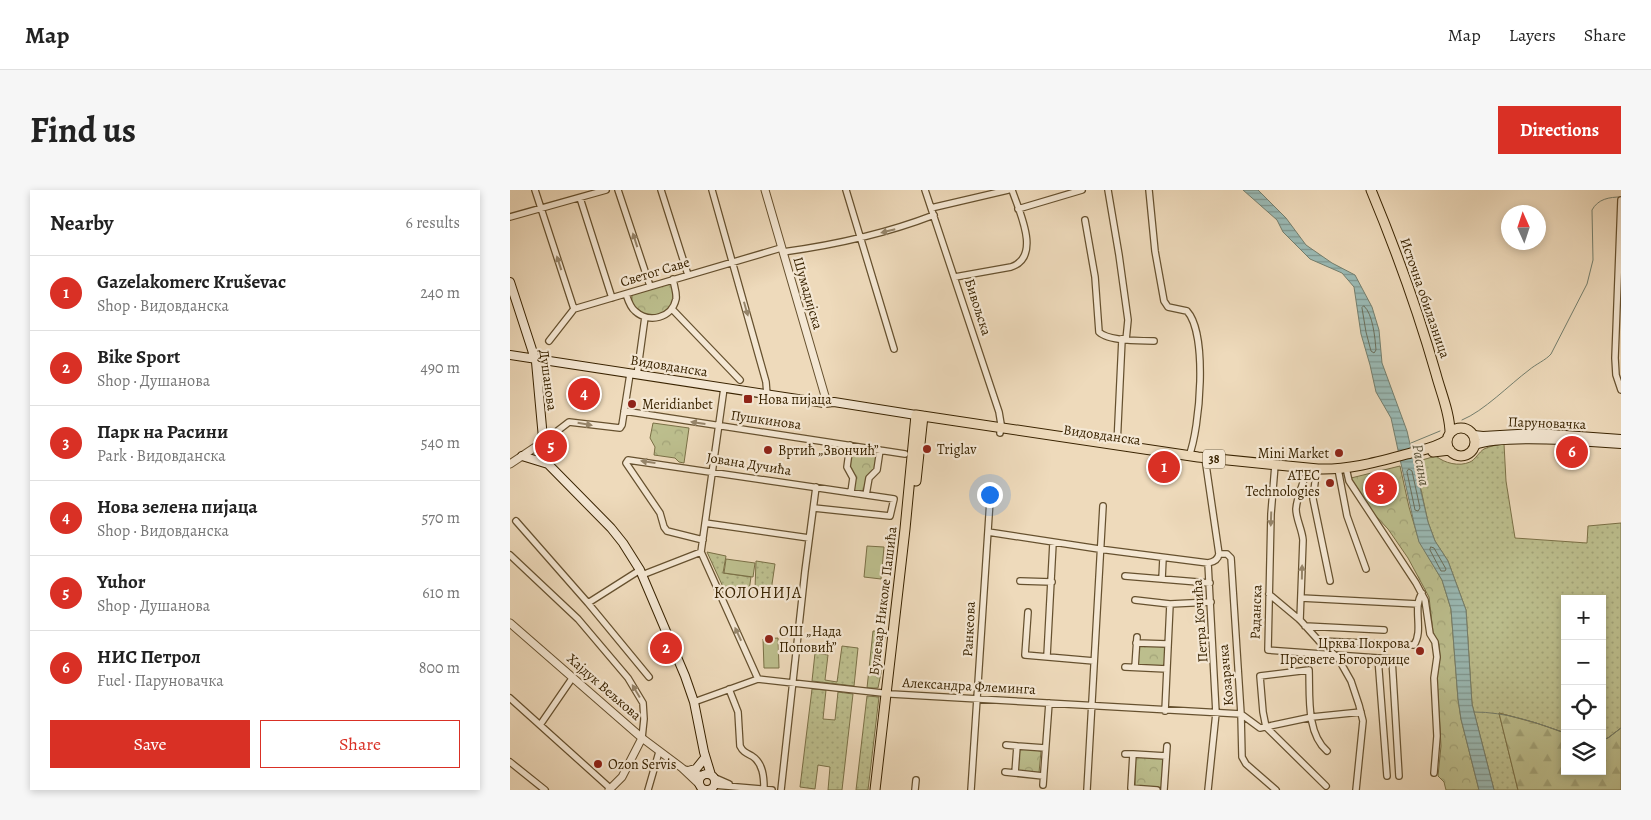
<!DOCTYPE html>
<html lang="en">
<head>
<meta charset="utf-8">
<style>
  :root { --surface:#fff; --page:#f6f6f6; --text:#222; --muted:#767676; --line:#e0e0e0; --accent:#d93025 }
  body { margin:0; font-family:Alegreya,serif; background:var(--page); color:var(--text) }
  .controls { position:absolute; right:15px; bottom:15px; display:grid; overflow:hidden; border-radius:0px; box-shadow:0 2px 8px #0003 }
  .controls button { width:45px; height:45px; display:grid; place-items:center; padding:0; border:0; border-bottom:1px solid var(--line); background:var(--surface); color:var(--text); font:25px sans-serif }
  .compass { position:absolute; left:991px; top:15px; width:45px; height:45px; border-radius:50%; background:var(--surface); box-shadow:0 2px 8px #0003; rotate:357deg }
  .you { position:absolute; left:479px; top:304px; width:18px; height:18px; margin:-12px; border:4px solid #fff; border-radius:50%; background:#1a73e8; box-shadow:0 0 0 8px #1a73e833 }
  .badge { display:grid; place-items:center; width:32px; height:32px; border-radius:50%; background:var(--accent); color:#fff; font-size:16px; font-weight:700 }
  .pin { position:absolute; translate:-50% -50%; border:2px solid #fff; box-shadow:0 1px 5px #0006 }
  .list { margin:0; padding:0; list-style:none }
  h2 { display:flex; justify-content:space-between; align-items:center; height:65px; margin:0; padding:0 20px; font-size:21px }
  h2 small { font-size:16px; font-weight:400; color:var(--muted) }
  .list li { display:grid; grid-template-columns:32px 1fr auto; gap:15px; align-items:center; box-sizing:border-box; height:75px; padding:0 20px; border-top:1px solid var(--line) }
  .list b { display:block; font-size:19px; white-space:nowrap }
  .list p { margin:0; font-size:16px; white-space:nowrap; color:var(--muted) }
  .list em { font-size:16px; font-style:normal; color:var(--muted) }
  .actions { display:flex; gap:10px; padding:15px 20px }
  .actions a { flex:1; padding:11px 0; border:1px solid var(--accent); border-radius:0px; text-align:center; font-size:18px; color:var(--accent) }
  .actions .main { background:var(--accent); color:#fff }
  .icon { flex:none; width:28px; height:28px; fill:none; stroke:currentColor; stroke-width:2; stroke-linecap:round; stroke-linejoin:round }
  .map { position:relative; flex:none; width:1111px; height:600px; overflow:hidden; border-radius:0px }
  header { display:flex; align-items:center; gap:30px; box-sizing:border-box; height:70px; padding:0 25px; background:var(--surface); border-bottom:1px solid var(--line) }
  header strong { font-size:24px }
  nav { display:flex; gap:28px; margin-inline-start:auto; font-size:18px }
  .intro { display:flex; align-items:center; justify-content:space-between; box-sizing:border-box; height:120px; padding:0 30px }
  h1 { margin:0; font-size:35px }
  .button { padding:12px 22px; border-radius:0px; background:var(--accent); color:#fff; font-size:18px; font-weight:700 }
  main { display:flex; gap:30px; padding:0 30px }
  aside { flex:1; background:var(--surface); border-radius:0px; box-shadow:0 2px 8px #0003 }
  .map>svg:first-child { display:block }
  .grass { fill:url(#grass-dots); stroke:#7a7046 }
  .forest { fill:url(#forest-firs); stroke:#7a7046 }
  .park { fill:url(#park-crowns); stroke:#7a7046 }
  .pitch { fill:#bcbe8d; stroke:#7a7046 }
  .water { fill:url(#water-rules); stroke:#737e6d }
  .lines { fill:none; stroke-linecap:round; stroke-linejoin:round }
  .shore { stroke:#6a6e5a; stroke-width:1 }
  .stream { stroke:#737e6d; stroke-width:1 }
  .minor-casing { stroke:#66512f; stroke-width:8 }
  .tertiary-casing { stroke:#66512f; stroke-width:9 }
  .secondary-casing { stroke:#392300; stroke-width:10 }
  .primary-casing { stroke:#392300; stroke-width:11 }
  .minor { stroke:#f4e7d3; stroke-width:5.5 }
  .tertiary { stroke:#f4e7d3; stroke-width:7 }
  .secondary { stroke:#f4e7d3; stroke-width:8 }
  .primary { stroke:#eedabb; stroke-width:9 }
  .oneway { fill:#96856a }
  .poi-dot { fill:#8f2418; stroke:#f4e7d3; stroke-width:2 }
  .labels { text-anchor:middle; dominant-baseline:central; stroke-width:4.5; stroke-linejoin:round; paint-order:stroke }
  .shield { fill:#f4e7d3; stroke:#715e3f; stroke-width:1 }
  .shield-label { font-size:12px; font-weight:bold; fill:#392300 }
  .street-label { font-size:14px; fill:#392300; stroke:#f4e7d3 }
  .poi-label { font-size:14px; fill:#392300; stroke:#f4e7d3; text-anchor:start }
  .water-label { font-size:15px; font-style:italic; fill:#565036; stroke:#f4e7d3 }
  .quarter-label { font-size:16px; letter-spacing:1px; fill:#392300; stroke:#f4e7d3 }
</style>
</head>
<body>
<header>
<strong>Map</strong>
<nav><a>Map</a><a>Layers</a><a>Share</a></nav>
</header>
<div class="intro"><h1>Find us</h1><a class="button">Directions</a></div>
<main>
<aside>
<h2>Nearby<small>6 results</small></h2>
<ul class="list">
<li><span class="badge">1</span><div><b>Gazelakomerc Kruševac</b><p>Shop · Видовданска</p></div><em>240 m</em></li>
<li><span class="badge">2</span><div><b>Bike Sport</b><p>Shop · Душанова</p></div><em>490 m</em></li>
<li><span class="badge">3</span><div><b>Парк на Расини</b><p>Park · Видовданска</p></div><em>540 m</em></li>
<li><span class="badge">4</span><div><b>Нова зелена пијаца</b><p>Shop · Видовданска</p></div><em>570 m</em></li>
<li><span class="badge">5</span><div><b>Yuhor</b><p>Shop · Душанова</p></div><em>610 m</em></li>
<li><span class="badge">6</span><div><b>НИС Петрол</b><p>Fuel · Паруновачка</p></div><em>800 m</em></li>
</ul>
<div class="actions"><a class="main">Save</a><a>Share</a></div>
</aside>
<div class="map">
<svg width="1111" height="600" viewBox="0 0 1111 600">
  <defs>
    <pattern id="grass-dots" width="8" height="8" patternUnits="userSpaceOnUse" patternTransform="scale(1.25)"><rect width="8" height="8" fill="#bcbe8d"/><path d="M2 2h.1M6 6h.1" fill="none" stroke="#a2a378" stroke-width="1.8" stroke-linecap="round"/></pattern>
    <pattern id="forest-firs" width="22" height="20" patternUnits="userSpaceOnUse" patternTransform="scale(1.25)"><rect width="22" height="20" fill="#bcbe8d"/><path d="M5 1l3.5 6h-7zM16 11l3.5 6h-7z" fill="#a2a378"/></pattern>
    <pattern id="park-crowns" width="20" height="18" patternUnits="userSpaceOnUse" patternTransform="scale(1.25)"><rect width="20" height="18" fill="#bcbe8d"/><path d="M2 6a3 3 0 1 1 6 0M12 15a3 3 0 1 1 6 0" fill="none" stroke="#a2a378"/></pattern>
    <pattern id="water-rules" width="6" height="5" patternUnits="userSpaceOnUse" patternTransform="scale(1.25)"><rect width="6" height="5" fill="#9abab5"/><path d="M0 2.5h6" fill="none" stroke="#7f9791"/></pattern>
  </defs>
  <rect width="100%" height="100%" fill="#eedabb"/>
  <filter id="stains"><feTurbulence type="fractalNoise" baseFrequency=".004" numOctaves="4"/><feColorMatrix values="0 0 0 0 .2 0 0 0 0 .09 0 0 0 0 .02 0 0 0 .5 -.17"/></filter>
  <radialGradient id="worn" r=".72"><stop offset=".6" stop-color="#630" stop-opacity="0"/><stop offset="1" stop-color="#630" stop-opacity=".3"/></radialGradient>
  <path class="grass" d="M994,254L996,291L1005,348L1077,353L1078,336L1111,333V538L1098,548L1092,550V409H1055V543L1026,533L989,523L1008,600H984L962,514L956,420L938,371L925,351L918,332L905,272L926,266C934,273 949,277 960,272C965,270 969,262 974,259C980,256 987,255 994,254Z
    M197,362L216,366L213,383L241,387L239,401L214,399Z
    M246,371L265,374L261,401L245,399Z
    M363,441L377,442L371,459V483L368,498H357Z
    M332,456L348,458L344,496L302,491L305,463L318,465L315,490L327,492Z
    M302,499L316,500L313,529L325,530L328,502L343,504L332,600H318L320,577L308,575L305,599L290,597Z
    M357,506L369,507L358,600H346Z"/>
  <path class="forest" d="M989,523L1026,533L1055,543V581H1092V550L1098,548L1111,538V600H1008Z"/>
  <path class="park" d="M160,93C181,127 117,139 122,105Z
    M143,233L179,238L174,273L169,272L165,268L144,265L145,257L140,248Z
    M340,255L370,260L367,280L359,288L356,305L341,302L343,288L337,277Z
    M890,276L899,317L909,351L932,390L941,419L948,509L951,529L969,600H936L934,592L928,586L931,556L927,489L930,468L929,455L923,442L919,407L898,368L878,339L864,324L841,288Z
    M628,455L656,457L654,477L627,475Z
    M510,558L531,561L529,583L509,581L508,579Z
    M627,567H650L653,570L652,595L650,598L627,596L625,595V570Z"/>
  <path class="pitch" d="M357,356L374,357L371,389L354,387Z
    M216,369L245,373L243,387L214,383Z
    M268,448L269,478H254L253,449Z"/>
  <path class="water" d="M733,0H748L776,28L796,55L822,73L845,85L862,117L869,140L872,173L897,241L918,332L925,351L938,371L956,420L962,514L984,600H969L951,529L948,509L941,419L932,390L909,352L904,333L881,228L866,202L860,175L851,144L844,97L832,83L800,69L773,42L767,30Z"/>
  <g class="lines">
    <path class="shore" d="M854,116C863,124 865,148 866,160L864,163L861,161L856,142L852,118Z
      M899,279L902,281L910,318L908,321L905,320L904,315L897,282Z
      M921,357L924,358L936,379L935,381H931L920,360Z"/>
    <path class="stream" d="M952,230C974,221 999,195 1019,180C1026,174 1036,170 1041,164L1077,94L1083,70L1082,20C1088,9 1099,7 1111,7
      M901,253L930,241
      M964,522C996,522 1025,532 1055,543
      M1092,550L1098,548L1111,538"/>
    <g class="minor-casing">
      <path id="minor" d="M25,0L64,119
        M108,0L140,96
        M151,0L178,85
        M202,0L256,192L257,205
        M336,0L384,159
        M415,0L489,222L491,234L490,243
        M598,0L609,65L618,130L616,150
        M639,0L645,61L654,111L658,117L677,121C698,144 690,238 679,266
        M70,8L102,108
        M1111,10L1105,168L1106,185L1111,200
        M421,18L498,0
        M508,19L572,0
        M0,27L96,0
        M575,30L585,87L589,142C598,151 630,151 644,151
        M273,62C324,55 375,44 424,25
        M445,87L501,77C532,67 509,21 502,0
        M116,104C118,110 120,117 125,121C139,134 162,128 166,109C167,103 164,96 163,89
        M162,119L230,190
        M39,151L64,119L271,58
        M127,185L135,127
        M214,198L191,362L248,489
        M114,221L395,264
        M33,252L59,232L110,238L112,235L120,184
        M340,255L337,277L343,288L341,302
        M607,255L612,149
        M765,275L761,324L758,460L882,469L889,586
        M836,278L839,291L906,393L915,410L920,444L925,452L927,467L924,488L927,546L924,583
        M828,279L837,326L856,379
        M806,284L803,309L820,391
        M356,305L359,288L367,280L370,260
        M6,331L78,413L139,487
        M195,333L299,348
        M478,342L589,359L698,373C704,372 708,370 709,364L695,268
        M193,350L157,341L154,337L150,323L116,273L118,270L384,309L380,326L304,318
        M709,364H717L721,368L731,524L732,567L736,574L766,600
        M0,365L68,429L118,488L133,513L134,529L132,548
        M132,385L191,362
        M615,386L700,393
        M652,389L653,368
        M510,391L542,392
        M759,404L790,430L809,451L828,468L841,491L849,515L853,531L846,600
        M791,408L908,414
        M625,410L660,414L701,412
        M78,413L130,380
        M518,422L515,465L584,471
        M790,430L793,350C792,339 786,329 786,319C787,306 793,295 796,283
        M795,436L874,440
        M809,451L904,455C914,440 902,418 912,403
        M626,453L658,454
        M537,466L543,353
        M868,468L877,586
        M615,477L657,479
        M625,477L627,447
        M219,499L228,522L230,556C233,562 236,563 242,566C253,573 254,587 254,599
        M0,508L101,599
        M184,512L248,489L381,504L731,524L750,538L802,527L851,522
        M655,521L660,414
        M30,535L63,487
        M496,555L507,556
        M615,564H623
        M0,572L35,600
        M495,582L505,583
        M533,586L505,583L507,556L535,558
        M203,587L219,594
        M204,595L262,600
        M533,595L539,513
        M816,596L756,537L753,522L750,486L799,480C800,505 796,543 817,561
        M138,600L149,562
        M271,600L295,381L306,297
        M405,600L406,590
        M461,600L480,310
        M577,600L593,316
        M647,600L621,598L623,564L656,566
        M654,600L657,556
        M698,600L706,523L698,373"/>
    </g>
    <g class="tertiary-casing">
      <path id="tertiary" d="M255,0L315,206L314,213
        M0,274L33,252
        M0,433L132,548L172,578L190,595
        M176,580L192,586
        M99,600L112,587L132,548"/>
    </g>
    <g class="secondary-casing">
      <path id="secondary" d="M0,92L26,172L34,259L38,274L101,338L113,353L130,380L175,486L184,512L194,562L201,585
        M0,165L314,213L324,212L406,225
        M964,245L973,246L1027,243L1111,249
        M1066,251L1111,254
        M965,255C984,247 1032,249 1055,250
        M12,266L38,274
        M178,581L186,579L194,569
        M189 592a8 8 0 1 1 16 0a8 8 0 1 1-16 0Z"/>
    </g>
    <g class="primary-casing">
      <path id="primary" d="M861,0C886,60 908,121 926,184C931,203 940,223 940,243
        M937 252a14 14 0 1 1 28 0a14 14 0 1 1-28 0Z
        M923,262L940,260
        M406,291L413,226
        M365,600L395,339L406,225L688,267L808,279C839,280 867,272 897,264C911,260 926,258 937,250"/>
    </g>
    <use href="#minor" class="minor"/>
    <use href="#tertiary" class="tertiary"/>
    <use href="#secondary" class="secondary"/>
    <use href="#primary" class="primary"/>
  </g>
  <defs><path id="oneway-solid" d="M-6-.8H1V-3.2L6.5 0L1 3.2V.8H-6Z" transform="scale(1.25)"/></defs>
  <g class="oneway">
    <use href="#oneway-solid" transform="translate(378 41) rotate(166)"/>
    <use href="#oneway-solid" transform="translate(125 50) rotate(-108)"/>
    <use href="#oneway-solid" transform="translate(49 73) rotate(-108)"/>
    <use href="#oneway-solid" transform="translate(236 119) rotate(74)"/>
    <use href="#oneway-solid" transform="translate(188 233) rotate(-172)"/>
    <use href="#oneway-solid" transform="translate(75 234) rotate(10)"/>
    <use href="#oneway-solid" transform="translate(138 272) rotate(-172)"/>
    <use href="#oneway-solid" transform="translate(761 329) rotate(92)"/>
    <use href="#oneway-solid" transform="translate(792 382) rotate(-89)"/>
    <use href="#oneway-solid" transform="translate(228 444) rotate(-115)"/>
    <use href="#oneway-solid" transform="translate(126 501) rotate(-121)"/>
  </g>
  <g class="poi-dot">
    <rect x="233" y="204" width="10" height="10" rx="2.5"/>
    <circle cx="122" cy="214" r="5"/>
    <circle cx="417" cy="259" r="5"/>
    <circle cx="258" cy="260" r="5"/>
    <circle cx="829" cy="263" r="5"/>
    <circle cx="820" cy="293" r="5"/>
    <circle cx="259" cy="449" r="5"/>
    <circle cx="910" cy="461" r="5"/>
    <circle cx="88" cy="574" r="5"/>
  </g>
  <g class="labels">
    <rect class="shield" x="693" y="259.5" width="22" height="19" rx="4"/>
    <g class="shield-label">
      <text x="704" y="269">38</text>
    </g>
    <g class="street-label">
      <text transform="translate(145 82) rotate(-17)">Светог Саве</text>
      <text transform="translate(298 103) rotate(74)">Шумадијска</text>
      <text transform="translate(915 108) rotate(71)">Источна обилазница</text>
      <text transform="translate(468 117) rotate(72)">Бивољска</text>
      <text transform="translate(159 176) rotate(9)">Видовданска</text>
      <text transform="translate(38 190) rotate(82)">Душанова</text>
      <text transform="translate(256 230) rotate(8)">Пушкинова</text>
      <text transform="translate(1037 233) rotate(2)">Паруновачка</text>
      <text transform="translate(592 245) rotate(8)">Видовданска</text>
      <text transform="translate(239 274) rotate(9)">Јована Дучића</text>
      <text transform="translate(373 411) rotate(-83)">Булевар Николе Пашића</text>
      <text transform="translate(746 422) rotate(-88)">Раданска</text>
      <text transform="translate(690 431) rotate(-94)">Петра Кочића</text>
      <text transform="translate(459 439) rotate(-87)">Ранкеова</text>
      <text transform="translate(716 485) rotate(-95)">Козарачка</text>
      <text transform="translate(459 496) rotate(3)">Александра Флеминга</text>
      <text transform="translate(94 497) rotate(41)">Хајдук Вељкова</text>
    </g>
    <g class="poi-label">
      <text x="248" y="209">Нова пијаца</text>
      <text x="132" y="214">Meridianbet</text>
      <text x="427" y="259">Triglav</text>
      <text x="268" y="260">Вртић „Звончић”</text>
      <text x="819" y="263" text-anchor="end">Mini Market</text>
      <text x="810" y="285" text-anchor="end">ATEC<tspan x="810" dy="16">Technologies</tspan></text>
      <text x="269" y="441">ОШ „Нада<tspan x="269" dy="16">Поповић”</tspan></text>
      <text x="900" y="453" text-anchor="end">Црква Покрова<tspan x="900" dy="16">Пресвете Богородице</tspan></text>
      <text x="98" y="574">Ozon Servis</text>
    </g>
    <g class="water-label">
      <text transform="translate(911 275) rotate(80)">Расина</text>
    </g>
    <g class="quarter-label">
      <text x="248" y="403">КОЛОНИЈА</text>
    </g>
  </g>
  <rect width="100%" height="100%" filter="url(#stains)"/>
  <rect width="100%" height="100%" fill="url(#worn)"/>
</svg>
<div class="controls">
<button>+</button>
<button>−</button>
<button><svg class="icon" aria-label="locate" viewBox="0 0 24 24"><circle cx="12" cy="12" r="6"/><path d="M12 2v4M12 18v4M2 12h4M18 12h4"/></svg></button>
<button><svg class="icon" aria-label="layers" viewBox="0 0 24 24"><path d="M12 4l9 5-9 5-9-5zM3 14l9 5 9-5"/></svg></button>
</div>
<svg class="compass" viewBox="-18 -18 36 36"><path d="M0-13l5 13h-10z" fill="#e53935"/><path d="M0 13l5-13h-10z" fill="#767676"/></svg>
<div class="you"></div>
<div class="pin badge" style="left:654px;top:277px">1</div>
<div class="pin badge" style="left:156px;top:458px">2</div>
<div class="pin badge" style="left:871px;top:298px">3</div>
<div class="pin badge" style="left:74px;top:204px">4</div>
<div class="pin badge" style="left:41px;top:256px">5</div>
<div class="pin badge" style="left:1062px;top:262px">6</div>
</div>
</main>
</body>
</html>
